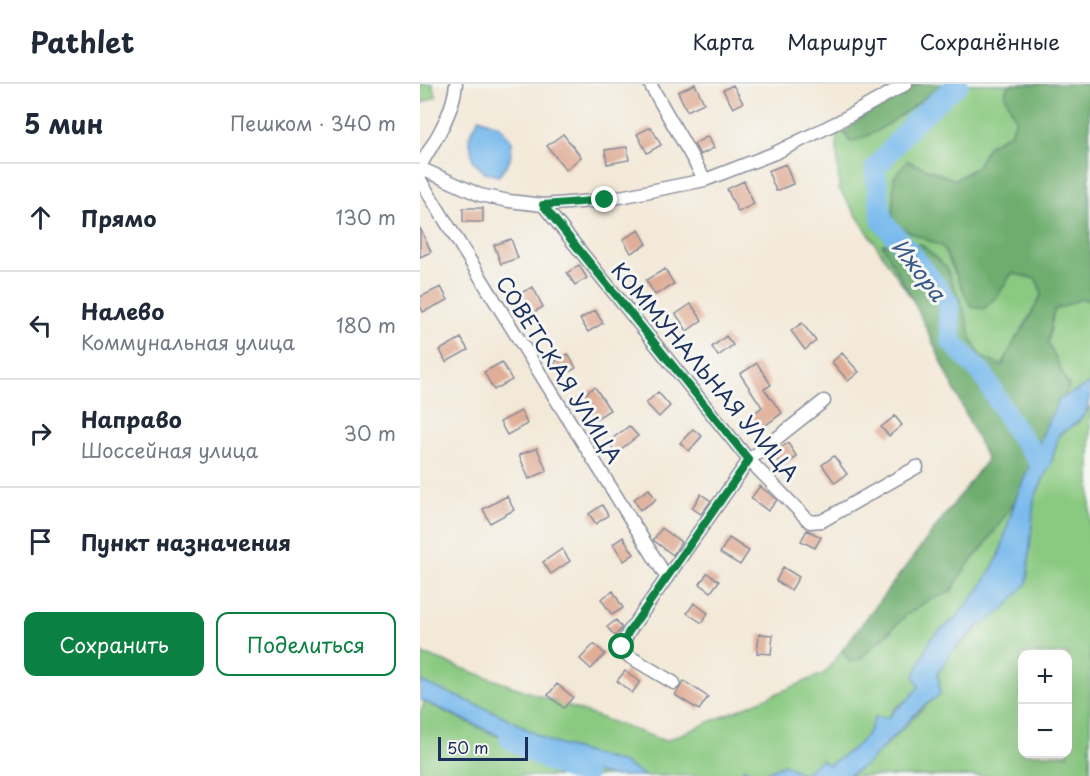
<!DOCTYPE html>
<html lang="ru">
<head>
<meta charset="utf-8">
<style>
  :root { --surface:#fff; --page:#f2f2f3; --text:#1f2937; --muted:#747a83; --line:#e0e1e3; --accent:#0b8043 }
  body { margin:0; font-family:"Playpen Sans",sans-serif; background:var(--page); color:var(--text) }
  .controls { position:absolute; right:18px; bottom:18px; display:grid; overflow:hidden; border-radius:12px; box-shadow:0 6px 24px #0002 }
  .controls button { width:54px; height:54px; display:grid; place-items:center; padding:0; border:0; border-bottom:2px solid var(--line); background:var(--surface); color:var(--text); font:30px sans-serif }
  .scale { position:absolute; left:18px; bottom:15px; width:90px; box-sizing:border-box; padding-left:6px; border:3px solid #1b2f5e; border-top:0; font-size:16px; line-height:21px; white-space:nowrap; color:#1b2f5e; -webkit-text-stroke:4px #f6f6f2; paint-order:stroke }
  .stop { position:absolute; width:18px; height:18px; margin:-14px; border:4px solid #0b8043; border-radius:50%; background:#fff }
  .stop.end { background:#0b8043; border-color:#fff; box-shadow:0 2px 6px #0008 }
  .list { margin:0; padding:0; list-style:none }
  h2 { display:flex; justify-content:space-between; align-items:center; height:78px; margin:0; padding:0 24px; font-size:26px }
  h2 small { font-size:20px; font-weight:400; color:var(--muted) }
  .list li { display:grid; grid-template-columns:39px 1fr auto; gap:18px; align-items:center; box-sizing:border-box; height:108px; padding:0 24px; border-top:2px solid var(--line) }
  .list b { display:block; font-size:22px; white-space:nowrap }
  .list p { margin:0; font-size:20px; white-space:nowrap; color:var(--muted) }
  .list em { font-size:20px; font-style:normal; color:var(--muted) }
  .actions { display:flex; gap:12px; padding:18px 24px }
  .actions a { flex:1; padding:14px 0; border:2px solid var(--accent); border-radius:12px; text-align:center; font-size:21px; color:var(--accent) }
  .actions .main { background:var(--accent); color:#fff }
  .icon { flex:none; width:33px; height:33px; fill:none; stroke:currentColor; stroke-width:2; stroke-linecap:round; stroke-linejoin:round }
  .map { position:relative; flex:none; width:670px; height:692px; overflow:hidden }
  header { display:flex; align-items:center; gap:36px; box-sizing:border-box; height:84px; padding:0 30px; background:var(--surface); border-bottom:2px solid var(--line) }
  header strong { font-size:28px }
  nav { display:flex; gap:33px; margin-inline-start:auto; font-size:21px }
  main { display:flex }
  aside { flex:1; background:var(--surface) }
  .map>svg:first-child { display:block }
  .green { fill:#89c980; stroke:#527c6f; stroke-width:1.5; fill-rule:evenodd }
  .forest { fill:#6ead6e; stroke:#446e66; stroke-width:1.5 }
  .water { fill:#78baed; stroke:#4a74a6; stroke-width:1.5 }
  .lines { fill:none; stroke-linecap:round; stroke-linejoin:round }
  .river { stroke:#78baed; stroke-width:21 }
  .building { fill:#e0ad97 }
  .minor-casing { stroke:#878c9b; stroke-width:15 }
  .minor { stroke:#fff; stroke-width:12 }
  .route { stroke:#0b8043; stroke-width:8 }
  .labels { text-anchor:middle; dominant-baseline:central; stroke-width:6; stroke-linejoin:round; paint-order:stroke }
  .street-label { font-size:21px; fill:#1b2f5e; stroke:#f6f6f2 }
  .water-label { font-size:22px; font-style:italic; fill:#375989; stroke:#f6f6f2 }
</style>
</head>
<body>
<header>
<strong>Pathlet</strong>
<nav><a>Карта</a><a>Маршрут</a><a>Сохранённые</a></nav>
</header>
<main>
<aside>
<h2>5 мин<small>Пешком · 340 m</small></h2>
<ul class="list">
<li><svg class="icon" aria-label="ahead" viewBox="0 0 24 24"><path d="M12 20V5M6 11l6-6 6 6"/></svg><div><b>Прямо</b></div><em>130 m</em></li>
<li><svg class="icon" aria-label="left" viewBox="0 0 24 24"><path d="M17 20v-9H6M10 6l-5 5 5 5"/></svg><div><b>Налево</b><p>Коммунальная улица</p></div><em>180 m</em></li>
<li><svg class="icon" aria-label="right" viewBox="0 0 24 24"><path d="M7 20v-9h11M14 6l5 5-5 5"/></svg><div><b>Направо</b><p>Шоссейная улица</p></div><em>30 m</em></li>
<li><svg class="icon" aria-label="arrive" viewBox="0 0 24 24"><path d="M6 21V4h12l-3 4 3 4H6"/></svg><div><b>Пункт назначения</b></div></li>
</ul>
<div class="actions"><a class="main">Сохранить</a><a>Поделиться</a></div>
</aside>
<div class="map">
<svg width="670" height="692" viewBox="0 0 670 692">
  <rect width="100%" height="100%" fill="#f6f6f2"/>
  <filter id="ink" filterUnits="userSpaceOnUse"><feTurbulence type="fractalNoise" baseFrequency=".0167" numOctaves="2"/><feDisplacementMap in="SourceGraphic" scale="12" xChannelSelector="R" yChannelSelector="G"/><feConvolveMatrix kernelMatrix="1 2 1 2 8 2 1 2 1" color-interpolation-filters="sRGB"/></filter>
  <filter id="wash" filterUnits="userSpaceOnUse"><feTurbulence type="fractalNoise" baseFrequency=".008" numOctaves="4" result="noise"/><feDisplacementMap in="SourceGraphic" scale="24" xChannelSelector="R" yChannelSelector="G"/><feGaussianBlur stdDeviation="1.35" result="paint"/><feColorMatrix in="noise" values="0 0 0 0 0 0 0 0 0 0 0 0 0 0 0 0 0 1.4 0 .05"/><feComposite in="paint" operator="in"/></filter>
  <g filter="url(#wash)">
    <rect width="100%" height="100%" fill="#f3e9d8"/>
    <path class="green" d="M0,0H12L17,12L0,20Z
      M523,0H593L587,3L585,11L596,35L591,49L569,61L556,83L535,96L487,77L473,140L523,163L538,191L578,211L592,189L616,195L622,209C610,234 594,257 582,282L561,273L551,256L544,226L463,160L494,218L419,105L416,39L430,57C458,52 499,17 523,0Z
      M661,215L670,216V300L640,315L649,302L628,259L634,226Z
      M670,323V692H429C463,670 487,635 520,610L518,589L530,570L607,499L614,415L632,376L639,350L657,339ZM602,570H648V670H602Z
      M595,417L579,472L560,505L536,534L511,554L499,602L494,612L476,623L468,634L451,646L434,665L409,681L383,691L364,680L343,690L324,685L322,692H225L203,679L130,658L83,632L2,598L0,569L245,657L405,589L422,566L430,578L467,551L485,532L509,516L531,508L546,483L564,462Z
      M5,618L109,667L138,678L194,692H0V628Z"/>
    <path class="forest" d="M497,0H523C499,18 458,52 430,58L424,49L439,35Z
      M593,0H669L670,216L661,215L634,226L628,259L649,303L628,338L595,417L564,462L546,483L531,508L509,516L485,532L440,575L430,578L422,566L567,376L494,218L462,160H501L526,183L544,226L552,256L561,273L582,282L596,254L606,241L622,209L616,195L592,189L578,211L564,225L551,223L523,163L472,140L474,93L487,77L535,96L556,84L569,61L591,49L596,35L585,11L587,3Z"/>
    <path class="water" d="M59,34L80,42L92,58L90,76L79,92L65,89L53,77L49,53Z
      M670,300C670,331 665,333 639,350L632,376L614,415L607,499L583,526L554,546L530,570L518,589L520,610L501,624L446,681L428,692H322L324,685L343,690L364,680L383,691L401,676L409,681C429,668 448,657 455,633L468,634C478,621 492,616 499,602L494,592L511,554L536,534L560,505L579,472L595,417L628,338L640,315Z
      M0,597L83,632L130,658L203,679L225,692C214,692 203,692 193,692C123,679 65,642 0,616Z"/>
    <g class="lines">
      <path class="river" d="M538,0L493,39L455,85L462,137L494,173L528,218L531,257L564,292L594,344L620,378
        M90,655L125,675L165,692"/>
    </g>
    <g id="blocks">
      <path class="building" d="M275,0L284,19L267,27L258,8Z
        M313,1L323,19L313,24L303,6Z
        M231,43L241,61L227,69L217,50Z
        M143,50L161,73L146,86L127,62Z
        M288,52L294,64L280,71L274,60Z
        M207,63L209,76L187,80L185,66Z
        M366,80L373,100L356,107L348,87Z
        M324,97L334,120L318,128L307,105Z
        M43,124H63V138H43Z
        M0,144L11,168L0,173Z
        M219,146L227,160L211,169L203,155Z
        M91,155L98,174L81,180L74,161Z
        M159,181L167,194L155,201L147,189Z
        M245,185L254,200L235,211L226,196Z
        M21,203L28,216L3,228L0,221V213Z
        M113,203L123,223L109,231L98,210Z
        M271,220L282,236L267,247L256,230Z
        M175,226L183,239L168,248L160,235Z
        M382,239L396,257L385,266L371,247Z
        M306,252L313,261L298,272L292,263Z
        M41,254L48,266L26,278L20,266Z
        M422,269L439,288L428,297L412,278Z
        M148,270L156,284L142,292L134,278Z
        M82,278L92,296L74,306L64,288Z
        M337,279L351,301L344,305L362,329L338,347L328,334L342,323L320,290Z
        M175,303L190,326L171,338L156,316Z
        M238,308L250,322L239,333L226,319Z
        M101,327L107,340L87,351L80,338Z
        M475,332L482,341L469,352L461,343Z
        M209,342L218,352L196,369L188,358Z
        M273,345L282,352L269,367L260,359Z
        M368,359L377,373L362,383L353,369Z
        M117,364L127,387L109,395L99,371Z
        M414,372L427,390L415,399L402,381Z
        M340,402L357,416L348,427L331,414Z
        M229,405L236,416L220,426L214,415Z
        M281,410L291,417L281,430L272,424Z
        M87,412L94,426L70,439L63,425Z
        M182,421L188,431L176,440L169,430Z
        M242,444L261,458L253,471L233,456Z
        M387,446L401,453L395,464L381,457Z
        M203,453L214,470L204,477L193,460Z
        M309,454L329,467L320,481L300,469Z
        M142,465L150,477L131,490L123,478Z
        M363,483L379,493L371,506L356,497Z
        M287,489L299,497L291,508L280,500Z
        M193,507L203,524L192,531L181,515Z
        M274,519L288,529L282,539L267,529Z
        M196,536L202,544L195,552L187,543Z
        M339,550L353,551L351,570L337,569Z
        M174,560L185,570L171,585L160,575Z
        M205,587L220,598L212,609L197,597Z
        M264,597L288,613L279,626L255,611Z
        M137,600L153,613L144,624L128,611Z"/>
    </g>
  </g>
  <g filter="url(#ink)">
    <use href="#blocks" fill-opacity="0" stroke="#878c9b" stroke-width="1.5"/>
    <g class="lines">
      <g class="minor-casing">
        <path id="minor" d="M230,0L285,96
          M0,82C15,56 33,30 36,0
          M0,84L60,111L89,117L123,121L185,116L285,96L355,69L416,39L486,0
          M0,96L247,494
          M123,121L329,376L390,438L402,437L497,383
          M254,599L205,570L202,563L208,549L329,376L404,317"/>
      </g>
      <use href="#minor" class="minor"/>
    </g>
  </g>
  <g class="lines" filter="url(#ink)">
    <path class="route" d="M185,116L123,121L329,376L208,549L202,563"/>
  </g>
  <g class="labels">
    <g class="street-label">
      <text transform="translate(140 285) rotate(58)">СОВЕТСКАЯ УЛИЦА</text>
      <text transform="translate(286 287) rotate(50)">КОММУНАЛЬНАЯ УЛИЦА</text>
    </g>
    <g class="water-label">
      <text transform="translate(500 185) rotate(52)">Ижора</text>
    </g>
  </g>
</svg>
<div class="controls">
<button>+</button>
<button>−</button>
</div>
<div class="scale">50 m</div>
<div class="stop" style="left:202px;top:563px"></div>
<div class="stop end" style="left:185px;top:116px"></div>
</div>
</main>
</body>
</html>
